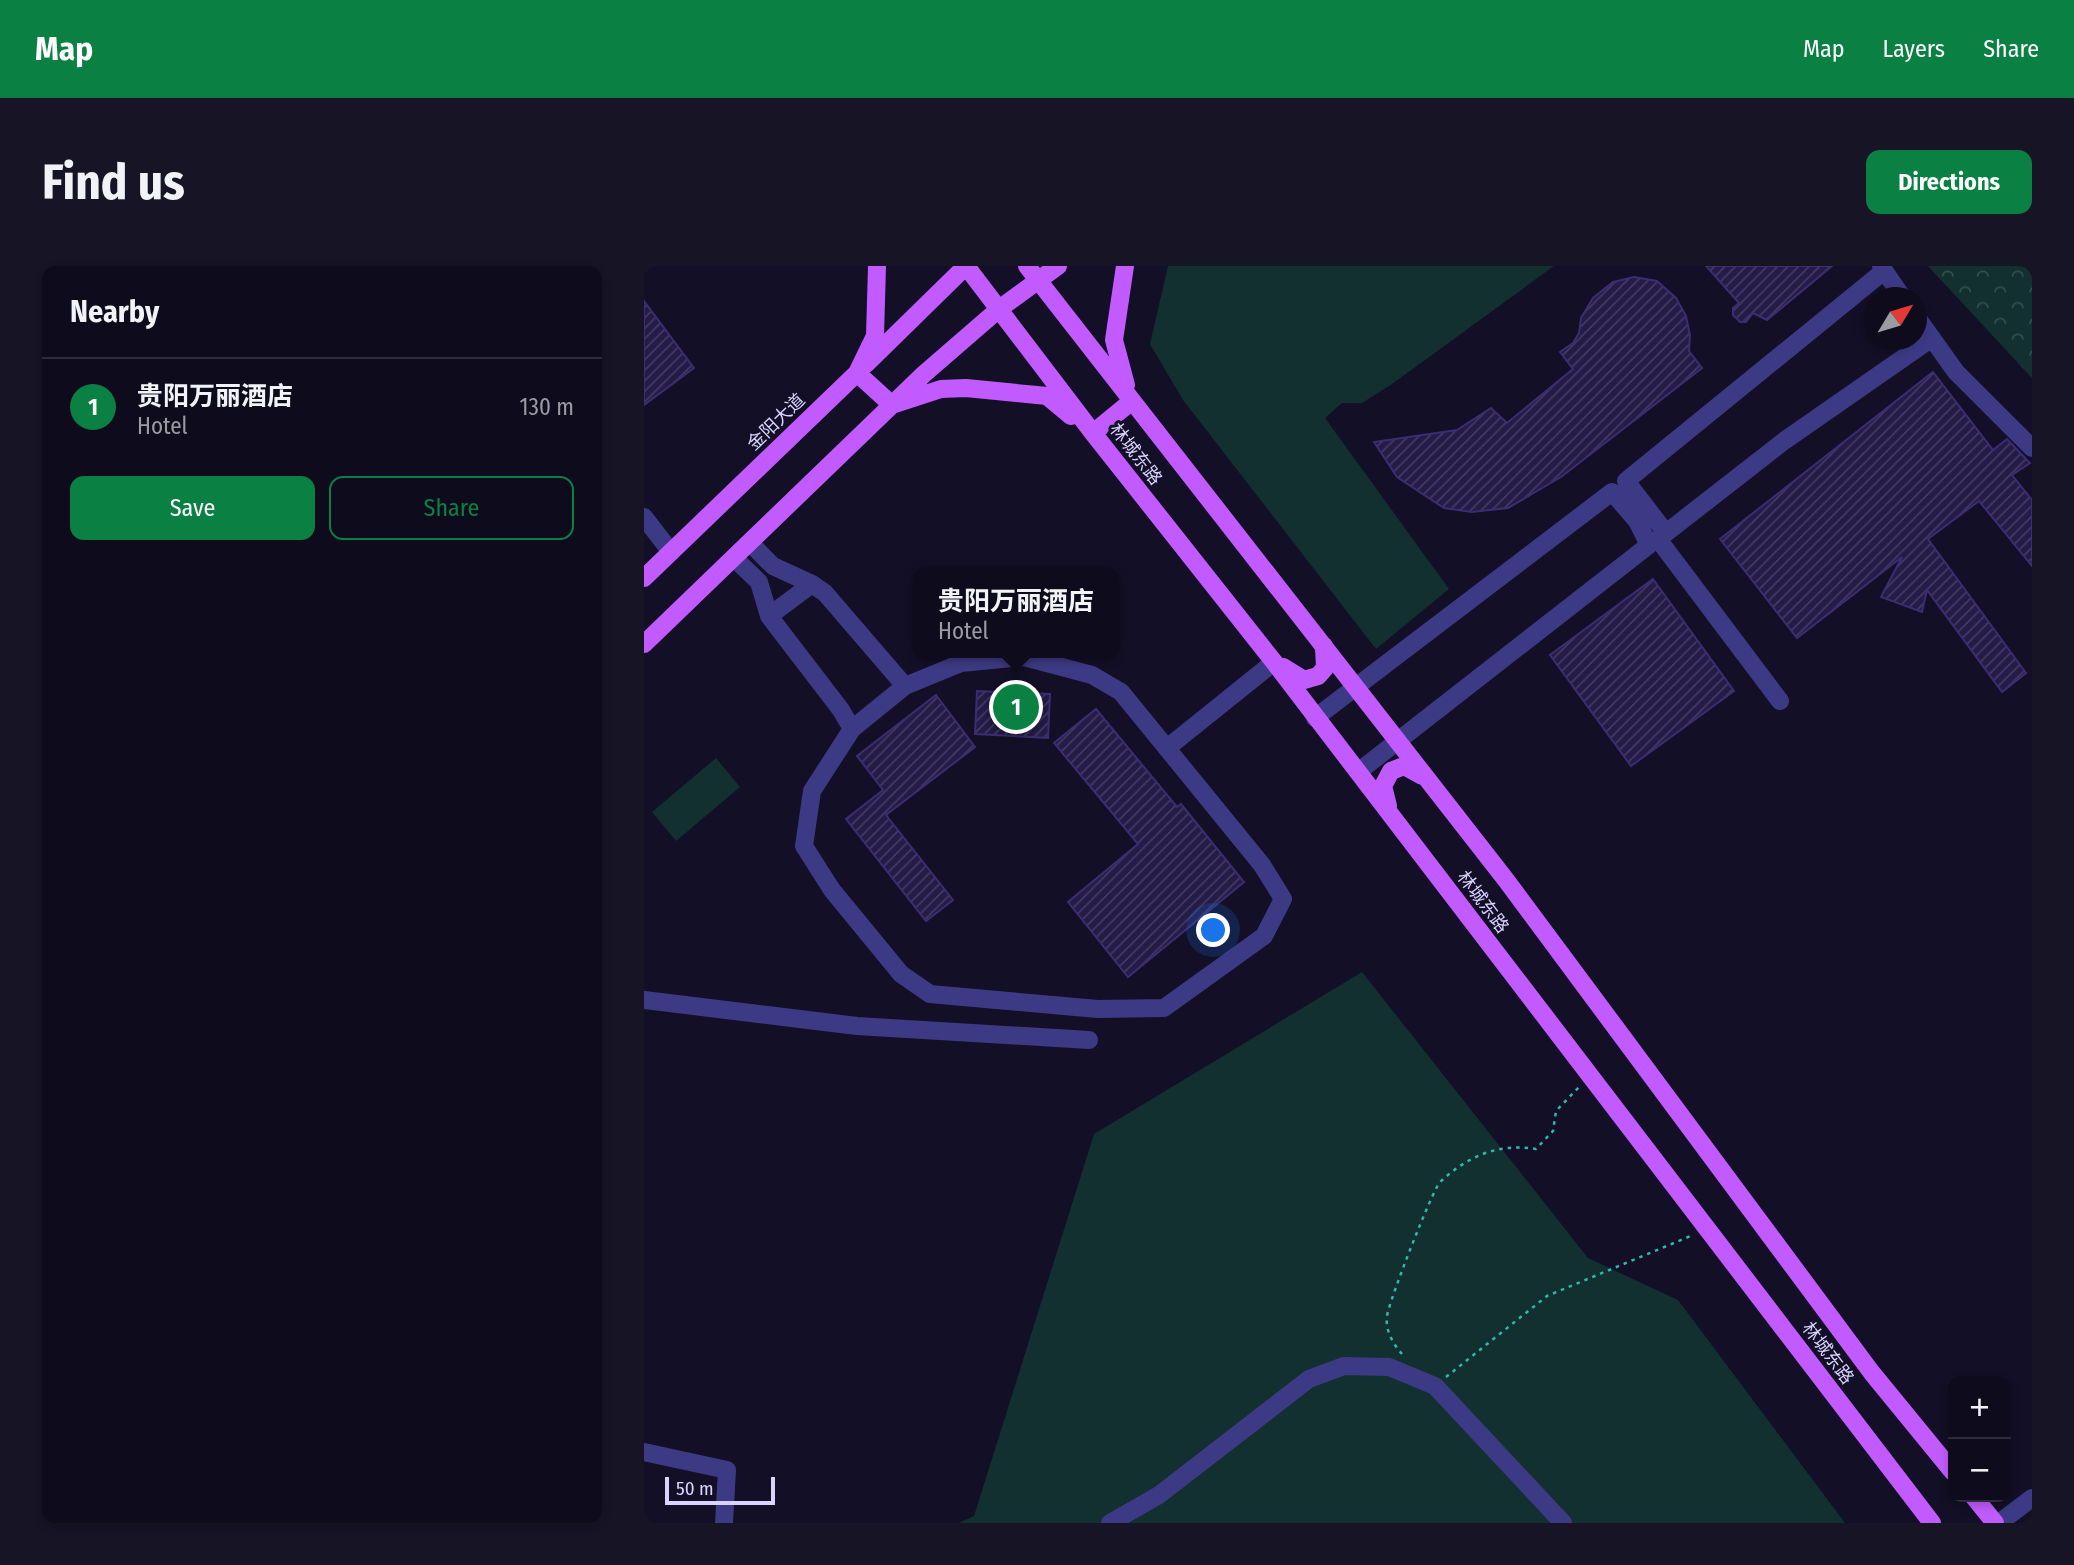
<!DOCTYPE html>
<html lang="en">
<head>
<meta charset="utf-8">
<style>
  :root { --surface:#0e0b1c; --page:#171425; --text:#f1f3f6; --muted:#9b9ba3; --line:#2e2b3b; --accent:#0b8043 }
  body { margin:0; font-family:"Fira Sans Condensed","Noto Sans SC",sans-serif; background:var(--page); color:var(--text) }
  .controls { position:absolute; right:21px; bottom:21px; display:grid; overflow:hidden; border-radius:14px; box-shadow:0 4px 10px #0003 }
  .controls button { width:63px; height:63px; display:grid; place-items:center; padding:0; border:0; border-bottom:2px solid var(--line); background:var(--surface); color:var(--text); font:35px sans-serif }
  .compass { position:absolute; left:1220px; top:21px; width:63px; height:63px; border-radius:50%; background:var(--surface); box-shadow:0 4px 10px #0003; rotate:52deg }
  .scale { position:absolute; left:21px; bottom:18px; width:110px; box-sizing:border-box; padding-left:7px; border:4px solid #d9d4ff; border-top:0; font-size:19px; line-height:24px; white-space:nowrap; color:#d9d4ff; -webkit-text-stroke:5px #130f26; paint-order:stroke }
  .you { position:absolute; left:570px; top:665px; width:24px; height:24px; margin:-18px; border:5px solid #fff; border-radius:50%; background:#1a73e8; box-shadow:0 0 0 10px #1a73e833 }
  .badge { display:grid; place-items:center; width:46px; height:46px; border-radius:50%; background:var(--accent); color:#fff; font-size:23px; font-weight:700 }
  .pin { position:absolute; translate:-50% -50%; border:4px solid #fff; box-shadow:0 2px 7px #0006 }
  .popup { position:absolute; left:269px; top:301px; width:206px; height:91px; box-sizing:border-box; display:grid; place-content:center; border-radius:14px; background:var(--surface); filter:drop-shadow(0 2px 5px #0005); font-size:23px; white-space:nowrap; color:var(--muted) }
  .popup b { font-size:26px; color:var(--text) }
  .popup::after { content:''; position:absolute; left:50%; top:100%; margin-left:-14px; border:14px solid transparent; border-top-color:var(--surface) }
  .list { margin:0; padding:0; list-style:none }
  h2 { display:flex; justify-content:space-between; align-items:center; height:91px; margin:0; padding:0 28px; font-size:30px }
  h2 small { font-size:23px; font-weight:400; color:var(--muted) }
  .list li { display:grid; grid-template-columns:46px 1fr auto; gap:21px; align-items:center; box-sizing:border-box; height:98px; padding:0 28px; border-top:2px solid var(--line) }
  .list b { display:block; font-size:26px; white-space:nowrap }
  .list p { margin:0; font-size:23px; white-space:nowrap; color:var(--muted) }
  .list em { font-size:23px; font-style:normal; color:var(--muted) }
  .actions { display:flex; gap:14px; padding:21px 28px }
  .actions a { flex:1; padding:16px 0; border:2px solid var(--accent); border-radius:14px; text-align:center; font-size:24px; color:var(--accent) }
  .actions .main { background:var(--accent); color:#fff }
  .map { position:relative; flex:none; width:1388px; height:1257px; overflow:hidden; border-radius:14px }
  header { display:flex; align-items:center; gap:42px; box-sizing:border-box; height:98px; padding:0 35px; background:var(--accent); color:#fff }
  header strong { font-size:33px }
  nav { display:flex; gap:38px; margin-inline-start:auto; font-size:24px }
  .intro { display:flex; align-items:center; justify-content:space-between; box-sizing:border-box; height:168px; padding:0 42px }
  h1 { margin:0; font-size:49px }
  .button { padding:18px 32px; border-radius:14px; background:var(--accent); color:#fff; font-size:24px; font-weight:700 }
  main { display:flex; gap:42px; padding:0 42px }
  aside { flex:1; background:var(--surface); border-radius:14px; box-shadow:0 4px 10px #0003 }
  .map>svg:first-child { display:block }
  .forest { fill:url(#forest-crowns) }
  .green { fill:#12302f }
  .building { fill:url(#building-hatch); stroke:#3b2d73; stroke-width:2 }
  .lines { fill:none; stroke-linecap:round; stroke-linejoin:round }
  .path { stroke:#2fb8b0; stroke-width:2.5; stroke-dasharray:3.5 5; stroke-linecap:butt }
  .minor { stroke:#3d3a85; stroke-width:18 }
  .major { stroke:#c25bff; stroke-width:18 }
  .labels { text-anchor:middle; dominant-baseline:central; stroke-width:6; stroke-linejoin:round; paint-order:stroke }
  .street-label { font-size:18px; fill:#d9d4ff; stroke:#130f26 }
</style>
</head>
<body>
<header>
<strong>Map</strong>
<nav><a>Map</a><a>Layers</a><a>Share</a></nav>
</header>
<div class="intro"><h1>Find us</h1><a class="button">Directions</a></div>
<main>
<aside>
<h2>Nearby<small></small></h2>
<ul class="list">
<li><span class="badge">1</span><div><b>贵阳万丽酒店</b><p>Hotel</p></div><em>130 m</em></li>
</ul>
<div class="actions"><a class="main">Save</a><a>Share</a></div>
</aside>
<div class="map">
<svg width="1388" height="1257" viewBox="0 0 1388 1257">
  <defs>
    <pattern id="forest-crowns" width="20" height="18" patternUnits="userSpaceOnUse" patternTransform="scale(1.75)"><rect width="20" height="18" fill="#12302f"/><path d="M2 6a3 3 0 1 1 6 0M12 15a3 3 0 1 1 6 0" fill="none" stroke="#344d4e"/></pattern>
    <pattern id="building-hatch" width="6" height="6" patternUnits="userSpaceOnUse" patternTransform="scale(1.75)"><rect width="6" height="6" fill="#241b47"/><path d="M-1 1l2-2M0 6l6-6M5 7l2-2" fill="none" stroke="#433b63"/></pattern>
  </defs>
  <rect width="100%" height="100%" fill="#130f26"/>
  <path class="forest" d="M1284,0H1388V112Z"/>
  <path class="green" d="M524,0H910L748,118L718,137H698L681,152L805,323L732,383L539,134L506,78Z
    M72,492L96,521L32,575L8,546Z
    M718,706L944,992L1034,1034L1201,1257H315L330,1250L450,868Z"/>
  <path class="building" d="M1062,0H1188L1123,54L1109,47L1102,56H1096L1089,49V42L1095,37Z
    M990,11L1013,15L1032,32L1042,50L1046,69L1045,85L1058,102L917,211L864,242L828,246L800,242L753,211L730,176L813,164L847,142L863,157L929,103L916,86L929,77L935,67L937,52L949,32L969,16Z
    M0,35L50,102L0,139Z
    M1289,106L1349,184L1363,173L1386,197L1368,209L1388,234V300L1335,235L1284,273L1382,407L1358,426L1283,324L1278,346L1237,331L1258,291L1153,372L1076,273Z
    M1009,313L1090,425L987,500L906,389Z
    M333,425L406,428L404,472L331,468Z
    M292,429L331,481L242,549L309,634L282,655L202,553L239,524L213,490Z
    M452,443L533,541L537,538L600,616L484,711L424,636L494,578L410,477Z"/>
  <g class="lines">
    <path class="path" d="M758,1088C749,1078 741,1064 743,1050C745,1035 788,925 796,916C824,890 854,877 892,883L909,865L912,845L936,820
      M802,1111L903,1030L1049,969"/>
    <path class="minor" d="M1237,0L1259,32
      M1240,5L982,215L1022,267L1140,175L1288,72
      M1272,50L1312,106L1388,182
      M0,251L27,286
      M1014,273L1136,435
      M107,278L129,300L168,318L181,327L261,420
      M90,292L115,316L125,350L197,444L208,463
      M125,350L168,318
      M380,391L448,409L477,426L618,599L639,633L620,670L520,742L454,743L286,728L257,708L188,624L160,580L168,525L208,463L261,420L317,397Z
      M671,452L968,226L993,255L1005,279L714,506
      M523,482L630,396
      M0,734L213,760L445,774
      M0,1186L83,1204L80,1257
      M466,1257L515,1229L665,1113L700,1100L745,1101L791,1120L919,1257
      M1355,1257L1388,1232"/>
    <path class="major" d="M322,0L449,167L630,396L1288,1257
      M383,0L862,614L1228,1107L1309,1206
      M481,0L470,74L482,119
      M222,98L322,0
      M213,107L248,139
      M251,138L297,123L322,122L403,130L427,150
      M449,167L488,135
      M0,312L213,107L231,70L233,0
      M0,378L280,108L355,43L414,0
      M639,401L660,414L674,410L681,402L680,380
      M744,540L739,520L747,505L760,500L778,510
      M1330,1231L1351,1257"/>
  </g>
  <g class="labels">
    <g class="street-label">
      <text transform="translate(132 156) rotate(-44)">金阳大道</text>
      <text transform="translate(492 188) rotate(52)">林城东路</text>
      <text transform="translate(839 636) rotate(53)">林城东路</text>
      <text transform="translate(1184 1087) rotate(53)">林城东路</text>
    </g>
  </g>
</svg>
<div class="controls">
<button>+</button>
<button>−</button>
</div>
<svg class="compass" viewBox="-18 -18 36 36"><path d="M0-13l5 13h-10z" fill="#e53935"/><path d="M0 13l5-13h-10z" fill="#9b9ba3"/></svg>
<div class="scale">50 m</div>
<div class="you"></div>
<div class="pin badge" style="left:372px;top:441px">1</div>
<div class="popup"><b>贵阳万丽酒店</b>Hotel</div>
</div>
</main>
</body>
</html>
